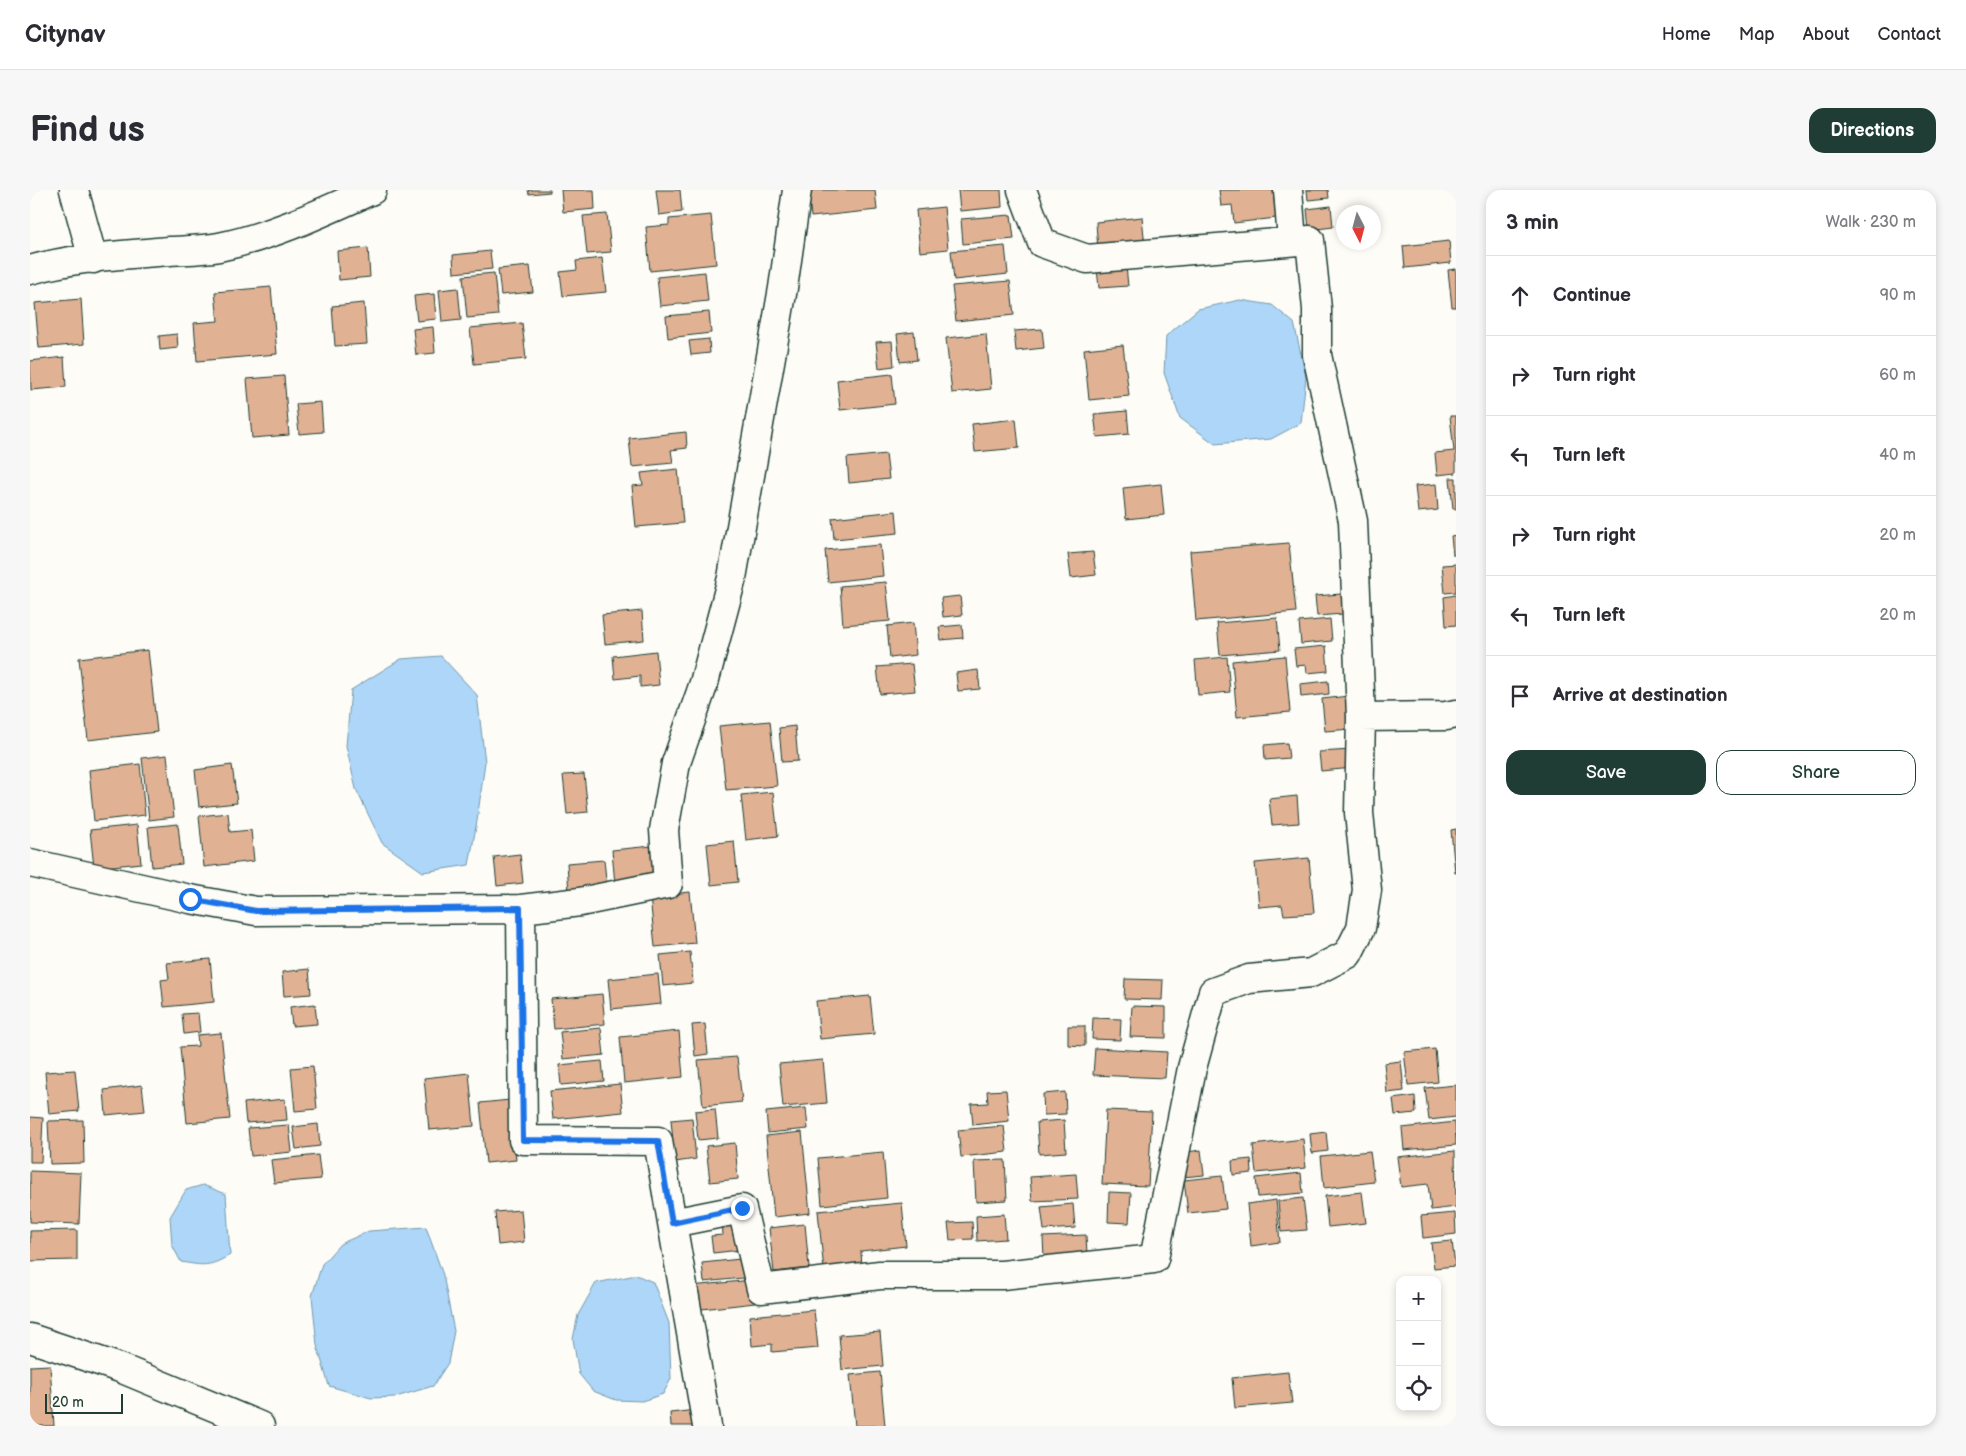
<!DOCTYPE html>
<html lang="en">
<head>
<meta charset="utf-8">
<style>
  :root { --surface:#fff; --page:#f7f7f7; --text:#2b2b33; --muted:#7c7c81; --line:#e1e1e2; --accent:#1f3d34 }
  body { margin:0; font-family:"Balsamiq Sans",sans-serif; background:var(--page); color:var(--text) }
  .controls { position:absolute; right:15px; bottom:15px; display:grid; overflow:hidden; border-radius:10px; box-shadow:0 2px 8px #0003 }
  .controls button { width:45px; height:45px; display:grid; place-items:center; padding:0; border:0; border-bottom:1px solid var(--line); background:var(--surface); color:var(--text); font:25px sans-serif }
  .compass { position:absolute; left:1306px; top:15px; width:45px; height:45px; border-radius:50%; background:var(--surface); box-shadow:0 2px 8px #0003; rotate:174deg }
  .scale { position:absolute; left:15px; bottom:12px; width:78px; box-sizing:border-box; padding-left:5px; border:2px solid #1f3d34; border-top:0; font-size:14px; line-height:18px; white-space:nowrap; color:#1f3d34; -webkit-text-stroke:4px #fdfcf7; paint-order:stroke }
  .stop { position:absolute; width:15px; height:15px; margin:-11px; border:4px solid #1a73e8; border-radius:50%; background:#fff }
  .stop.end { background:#1a73e8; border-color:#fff; box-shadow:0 1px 5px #0008 }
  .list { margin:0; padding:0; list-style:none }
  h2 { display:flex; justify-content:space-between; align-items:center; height:65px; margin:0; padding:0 20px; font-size:21px }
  h2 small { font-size:16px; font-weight:400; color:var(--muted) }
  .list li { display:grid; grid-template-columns:32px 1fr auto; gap:15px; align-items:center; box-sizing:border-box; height:80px; padding:0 20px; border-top:1px solid var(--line) }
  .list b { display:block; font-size:19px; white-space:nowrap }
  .list em { font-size:16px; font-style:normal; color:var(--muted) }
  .actions { display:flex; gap:10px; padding:15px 20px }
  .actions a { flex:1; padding:11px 0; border:1px solid var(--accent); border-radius:15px; text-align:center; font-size:18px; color:var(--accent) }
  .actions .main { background:var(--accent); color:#fff }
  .icon { flex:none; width:28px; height:28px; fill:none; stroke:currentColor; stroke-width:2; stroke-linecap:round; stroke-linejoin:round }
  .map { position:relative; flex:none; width:1426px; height:1236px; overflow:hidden; border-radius:15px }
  header { display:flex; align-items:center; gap:30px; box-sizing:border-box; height:70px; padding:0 25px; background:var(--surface); border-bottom:1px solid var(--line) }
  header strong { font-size:24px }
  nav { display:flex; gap:28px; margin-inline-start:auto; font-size:18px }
  .intro { display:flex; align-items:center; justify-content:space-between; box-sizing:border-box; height:120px; padding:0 30px }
  h1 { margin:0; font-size:35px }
  .button { padding:12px 22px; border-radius:15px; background:var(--accent); color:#fff; font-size:18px; font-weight:700 }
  main { display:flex; gap:30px; padding:0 30px }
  aside { flex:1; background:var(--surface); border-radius:15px; box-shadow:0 2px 8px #0003 }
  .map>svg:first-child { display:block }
  .water { fill:#add6f8; stroke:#7499aa }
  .building { fill:#e1b193; stroke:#1f3d34 }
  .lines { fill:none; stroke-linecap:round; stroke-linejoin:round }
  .street-casing { stroke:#1f3d34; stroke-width:31 }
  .street { stroke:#fdfcf7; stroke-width:28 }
  .route { stroke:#1a73e8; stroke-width:6 }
</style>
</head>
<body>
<header>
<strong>Citynav</strong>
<nav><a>Home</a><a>Map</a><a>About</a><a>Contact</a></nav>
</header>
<div class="intro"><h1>Find us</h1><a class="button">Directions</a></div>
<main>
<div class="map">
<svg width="1426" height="1236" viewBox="0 0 1426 1236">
  <rect width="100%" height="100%" fill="#fdfcf7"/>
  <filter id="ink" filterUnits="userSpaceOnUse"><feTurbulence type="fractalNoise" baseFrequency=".02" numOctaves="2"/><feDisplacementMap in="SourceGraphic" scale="10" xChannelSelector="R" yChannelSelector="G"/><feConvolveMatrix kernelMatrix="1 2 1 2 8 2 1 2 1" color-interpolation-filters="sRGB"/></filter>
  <g filter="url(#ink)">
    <path class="water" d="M1210,110L1242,115L1264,133L1276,187L1271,233L1241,249L1185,254L1150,228L1134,183L1136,146L1168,119Z
      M411,466L447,505L455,572L447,631L439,675L393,682L352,653L326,599L316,556L321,500L371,469Z
      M173,995L196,1004L200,1065C180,1077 174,1076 151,1072L142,1055L140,1027L156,1000Z
      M396,1037L413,1085L424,1141L418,1173L403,1196L366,1207L341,1208L299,1196L287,1155L282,1106L292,1074L310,1054L339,1041Z
      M606,1085L623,1092L639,1133L641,1189L633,1204L612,1211L586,1210L563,1201L549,1184L543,1149L548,1125L566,1093Z"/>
    <path class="building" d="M498,0H520V2L499,4Z
      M531,0H564L565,19L533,22Z
      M626,0H650L652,22L629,25Z
      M778,0H845L847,20L781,27Z
      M928,0H971L972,17L930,21Z
      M1189,0H1243L1246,28L1204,33L1202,15L1191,16Z
      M1277,0H1298L1299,8L1278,10Z
      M1301,16L1303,37L1279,40L1277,19Z
      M914,17L918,59L890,62L886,20Z
      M577,24L581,62L557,64L553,26Z
      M681,25L686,74L620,81L616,37L639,35V29Z
      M981,25L984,49L933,54L931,29Z
      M1112,27L1115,56L1068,61L1066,32Z
      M1419,51L1421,73L1375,78L1373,56Z
      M975,56L978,84L924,90L921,61Z
      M338,58L340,87L309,90L307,61Z
      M460,61L462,79L424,83L423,65Z
      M572,68L576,102L533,106L530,82L547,80L546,71Z
      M500,76L503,102L471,105L468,79Z
      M1096,76L1098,96L1069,98L1067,79Z
      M1426,79V117H1422L1418,80Z
      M675,82L678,111L630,116L627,87Z
      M464,83L468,125L437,128L433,86Z
      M980,91L984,125L926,131L922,96Z
      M241,97L247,164L167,171L164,133L188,131L185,102Z
      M428,98L431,130L412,132L409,100Z
      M404,104L406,129L387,131L384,106Z
      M51,109L54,154L9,158L5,113Z
      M334,113L337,154L305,156L302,116Z
      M679,122L681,143L638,148L636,126Z
      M492,133L496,169L444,174L440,138Z
      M403,137L405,163L386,165L383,139Z
      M1012,139L1014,158L986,161L984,141Z
      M884,142L887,170L870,172L867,144Z
      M147,144L148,158L130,160L129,146Z
      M956,144L961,199L922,203L916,148Z
      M679,149L680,163L661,165L659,151Z
      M862,151L864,176L849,178L846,152Z
      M1093,155L1099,206L1059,210L1054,159Z
      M34,167L36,197L1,200L0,171Z
      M862,184L865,214L810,220L807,190Z
      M254,186L259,245L222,248L217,189Z
      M291,212L293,242L269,244L266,214Z
      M1097,221L1099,244L1067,247L1064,224Z
      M1420,226H1426V283L1407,285L1405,263L1424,261Z
      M986,229L989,258L945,262L942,234Z
      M656,242L657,258L641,260L643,273L602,277L599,248Z
      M856,264L859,289L819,293L817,268Z
      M648,279L653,333L606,337L602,296L613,295L611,283Z
      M1420,288H1426V319H1423Z
      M1131,294L1134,325L1096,329L1093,298Z
      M1406,294L1408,320L1388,322L1385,296Z
      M866,321L868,343L804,349L802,328Z
      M1426,345V365H1423L1421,346Z
      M1259,353L1266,422L1166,431L1160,361Z
      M850,355L853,386L798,392L795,360Z
      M1063,362L1066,385L1041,388L1038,364Z
      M1426,374V402L1415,403L1412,375Z
      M856,392L860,431L813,435L810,396Z
      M1311,404L1313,424L1287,426L1285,406Z
      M1426,405V435L1416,436L1414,407Z
      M930,406L932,425L913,427L911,408Z
      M612,421L614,450L575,454L572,425Z
      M1247,428L1250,460L1190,465L1187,433Z
      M1300,429L1302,451L1271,454L1269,432Z
      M883,433L886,465L860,468L857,436Z
      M932,435L933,448L911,450L909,437Z
      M1296,456L1298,481L1277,483L1276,475L1266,476L1264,459Z
      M118,460L127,542L58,550L49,468Z
      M626,461L629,495L610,497V486L585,489L583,466Z
      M1255,466L1260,522L1207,527L1202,471Z
      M1197,467L1200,502L1168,505L1165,470Z
      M882,474L885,501L850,504L847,477Z
      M948,480L950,499L928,501L926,483Z
      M1298,491L1299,504L1271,507L1270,494Z
      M1319,506L1322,539L1295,541L1292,509Z
      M740,531L747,596L696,600L689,536Z
      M765,536L768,571L752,572L749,538Z
      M1257,553L1259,568L1235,570L1234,555Z
      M1321,560L1323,578L1291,581L1289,562Z
      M137,565L144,627L119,630L112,568Z
      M110,574L115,625L64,631L59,580Z
      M202,575L207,613L169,617L165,580Z
      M554,584L558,622L537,624L533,585Z
      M743,602L748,646L716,650L711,605Z
      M1267,606L1269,633L1242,635L1239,609Z
      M198,623L200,642L221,640L224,671L174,677L169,626Z
      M148,634L152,674L122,677L118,637Z
      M107,635L111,673L64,678L60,640Z
      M1426,639V683H1425L1421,640Z
      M704,651L708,692L681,695L677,654Z
      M622,656L626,691L585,695L582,660Z
      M490,664L493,693L467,696L464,667Z
      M1279,668L1284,723L1254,725L1252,715L1229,717L1225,673Z
      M574,670L577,699L539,703L537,673Z
      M660,702L665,753L625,757L620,706Z
      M660,762L663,793L633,796L630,765Z
      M180,769L184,812L134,817L131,790L139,789L137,773Z
      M279,779L281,804L254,806L252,782Z
      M628,784L631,814L581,819L578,789Z
      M1095,789L1133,790L1132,810L1094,809Z
      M572,804L575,834L524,839L521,809Z
      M840,806L844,844L790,849L786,811Z
      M285,814L287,834L262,836L260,817Z
      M1102,816L1136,817V848L1100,847Z
      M168,823L170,842L154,844L152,824Z
      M1063,828L1091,829L1090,850L1062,849Z
      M675,834L678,864L665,866L662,835Z
      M1038,836H1055V856L1038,855Z
      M571,838L574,865L533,869L530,842Z
      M649,841L653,887L594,893L590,847Z
      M191,843L200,929L157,933L150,857L168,856L167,845Z
      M1065,858L1137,862L1135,888L1063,885Z
      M1405,859L1408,892L1378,895L1374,862Z
      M707,867L712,912L673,916L668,870Z
      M793,870L797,913L753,917L749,874Z
      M572,871L574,891L531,895L529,875Z
      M1371,871L1374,901L1357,903L1354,873Z
      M283,876L287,919L265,921L261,878Z
      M45,880L49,921L19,924L15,882Z
      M439,883L444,936L399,940L394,888Z
      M590,894L593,922L523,929L520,901Z
      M112,895L115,921L76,925L74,900Z
      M1426,895V927L1399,930L1395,898Z
      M976,900L979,931L943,935L941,914L958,913L957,901Z
      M1035,902L1036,924L1014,925L1013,904Z
      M1385,906L1386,923L1365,925L1363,909Z
      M255,909L257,930L216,933L214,913Z
      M480,910L486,970L456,973L450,913Z
      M776,918L778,939L738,943L736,922Z
      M685,919L688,948L668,950L665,921Z
      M1076,920L1122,922L1118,996L1072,994Z
      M0,927L13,928L11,972H0Z
      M662,928L666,969L645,972L641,930Z
      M53,930L54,973L20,974L18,931Z
      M1034,930L1036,962L1009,964L1007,932Z
      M1425,932L1426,955L1374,960L1372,938Z
      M288,934L290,956L266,959L263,937Z
      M259,935L262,962L221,966L218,938Z
      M974,936L977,962L931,967L928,940Z
      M772,942L780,1023L744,1027L736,946Z
      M1296,942L1298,961L1282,963L1280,944Z
      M1273,949L1276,978L1226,983L1223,955Z
      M705,953L708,989L680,992L676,956Z
      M1171,960L1174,985L1153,987L1150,963Z
      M1340,961L1344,992L1294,998L1291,966Z
      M1425,961L1426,1017L1401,1020L1398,994L1371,997L1367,967Z
      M853,962L857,1008L792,1015L788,968Z
      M288,965L291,989L244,993L241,970Z
      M1221,969L1222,983L1203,985L1202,971Z
      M975,970L977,1010L946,1012L944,971Z
      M0,981L51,983L49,1034L0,1032Z
      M1271,983L1273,1003L1228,1007L1226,988Z
      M1046,984L1048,1009L1002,1011L1000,987Z
      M1192,986L1196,1019L1158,1023L1154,990Z
      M1079,1002L1101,1003L1099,1033L1078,1032Z
      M1332,1002L1336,1033L1298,1037L1295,1006Z
      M1273,1008L1277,1040L1251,1042L1248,1011Z
      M1246,1010L1250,1052L1221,1056L1217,1014Z
      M872,1013L876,1056L831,1061L832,1078L794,1081L788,1021Z
      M1043,1014L1045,1038L1014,1040L1011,1017Z
      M491,1020L494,1052L468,1055L465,1022Z
      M1425,1023L1426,1044L1393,1048L1391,1026Z
      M974,1024L976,1049L947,1051L946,1026Z
      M707,1030L710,1060L683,1063L681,1046L693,1045L692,1031Z
      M942,1032L943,1049L920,1050L918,1033Z
      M775,1034L779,1078L744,1082L739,1038Z
      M47,1040V1070L0,1071V1041Z
      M1056,1045L1057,1065L1014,1068L1013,1047Z
      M1422,1051L1425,1076L1404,1078L1401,1053Z
      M720,1068L722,1087L674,1092L672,1073Z
      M722,1090L725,1113L663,1120L661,1096Z
      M784,1120L788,1158L742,1162V1154L722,1156L720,1126Z
      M850,1142L853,1176L812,1180L809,1145Z
      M20,1175L24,1236H0V1176Z
      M850,1182L855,1236H825L820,1185Z
      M1258,1182L1262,1213L1205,1218L1202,1188Z
      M666,1220L667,1236H641L640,1223Z"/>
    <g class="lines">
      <g class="street-casing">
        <path id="street" d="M44,0L63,69
          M1258,0L1262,51
          M0,80C44,67 94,65 140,61C156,60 173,60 189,57C243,46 293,22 342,0
          M1331,527L1416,526L1426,524
          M0,673L160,709L226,721L491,719L493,950L628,951L677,1236
          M491,719L550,712L638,694L634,640L646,573L674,493L702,388L753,98L767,0
          M642,1033L712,1019L731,1099L850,1085H972L1124,1069L1162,878L1183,802L1219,789L1281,783L1318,764L1331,738L1337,700L1329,623L1331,527L1323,331L1287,165V119L1280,50L1057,69L1012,53L992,0
          M0,1148L90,1178L230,1236"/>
      </g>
      <use href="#street" class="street"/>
    </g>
  </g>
  <g class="lines" filter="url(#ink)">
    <path class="route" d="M160,709L226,721L490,718L493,950L628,951L642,1033L712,1018"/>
  </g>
</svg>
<div class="controls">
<button>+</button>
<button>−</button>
<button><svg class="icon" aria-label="locate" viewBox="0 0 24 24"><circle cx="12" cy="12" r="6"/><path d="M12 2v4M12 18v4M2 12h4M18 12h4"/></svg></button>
</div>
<svg class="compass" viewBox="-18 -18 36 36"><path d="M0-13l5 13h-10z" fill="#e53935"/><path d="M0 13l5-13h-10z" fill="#7c7c81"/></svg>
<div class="scale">20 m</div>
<div class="stop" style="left:160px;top:709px"></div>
<div class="stop end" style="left:712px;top:1018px"></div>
</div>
<aside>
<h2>3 min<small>Walk · 230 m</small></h2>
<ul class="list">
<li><svg class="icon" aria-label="ahead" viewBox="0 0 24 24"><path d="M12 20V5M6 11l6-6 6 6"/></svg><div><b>Continue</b></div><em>90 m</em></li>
<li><svg class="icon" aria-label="right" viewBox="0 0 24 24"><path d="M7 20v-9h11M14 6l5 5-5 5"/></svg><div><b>Turn right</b></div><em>60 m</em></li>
<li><svg class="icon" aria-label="left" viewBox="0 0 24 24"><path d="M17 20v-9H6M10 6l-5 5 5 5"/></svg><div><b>Turn left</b></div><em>40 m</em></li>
<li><svg class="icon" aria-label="right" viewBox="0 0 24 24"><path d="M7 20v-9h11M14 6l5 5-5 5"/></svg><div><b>Turn right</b></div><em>20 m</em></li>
<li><svg class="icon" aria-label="left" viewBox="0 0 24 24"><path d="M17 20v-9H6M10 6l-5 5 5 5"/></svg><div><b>Turn left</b></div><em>20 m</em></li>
<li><svg class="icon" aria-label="arrive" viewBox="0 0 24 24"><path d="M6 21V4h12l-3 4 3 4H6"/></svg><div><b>Arrive at destination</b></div></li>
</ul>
<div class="actions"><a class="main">Save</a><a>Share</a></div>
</aside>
</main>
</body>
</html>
